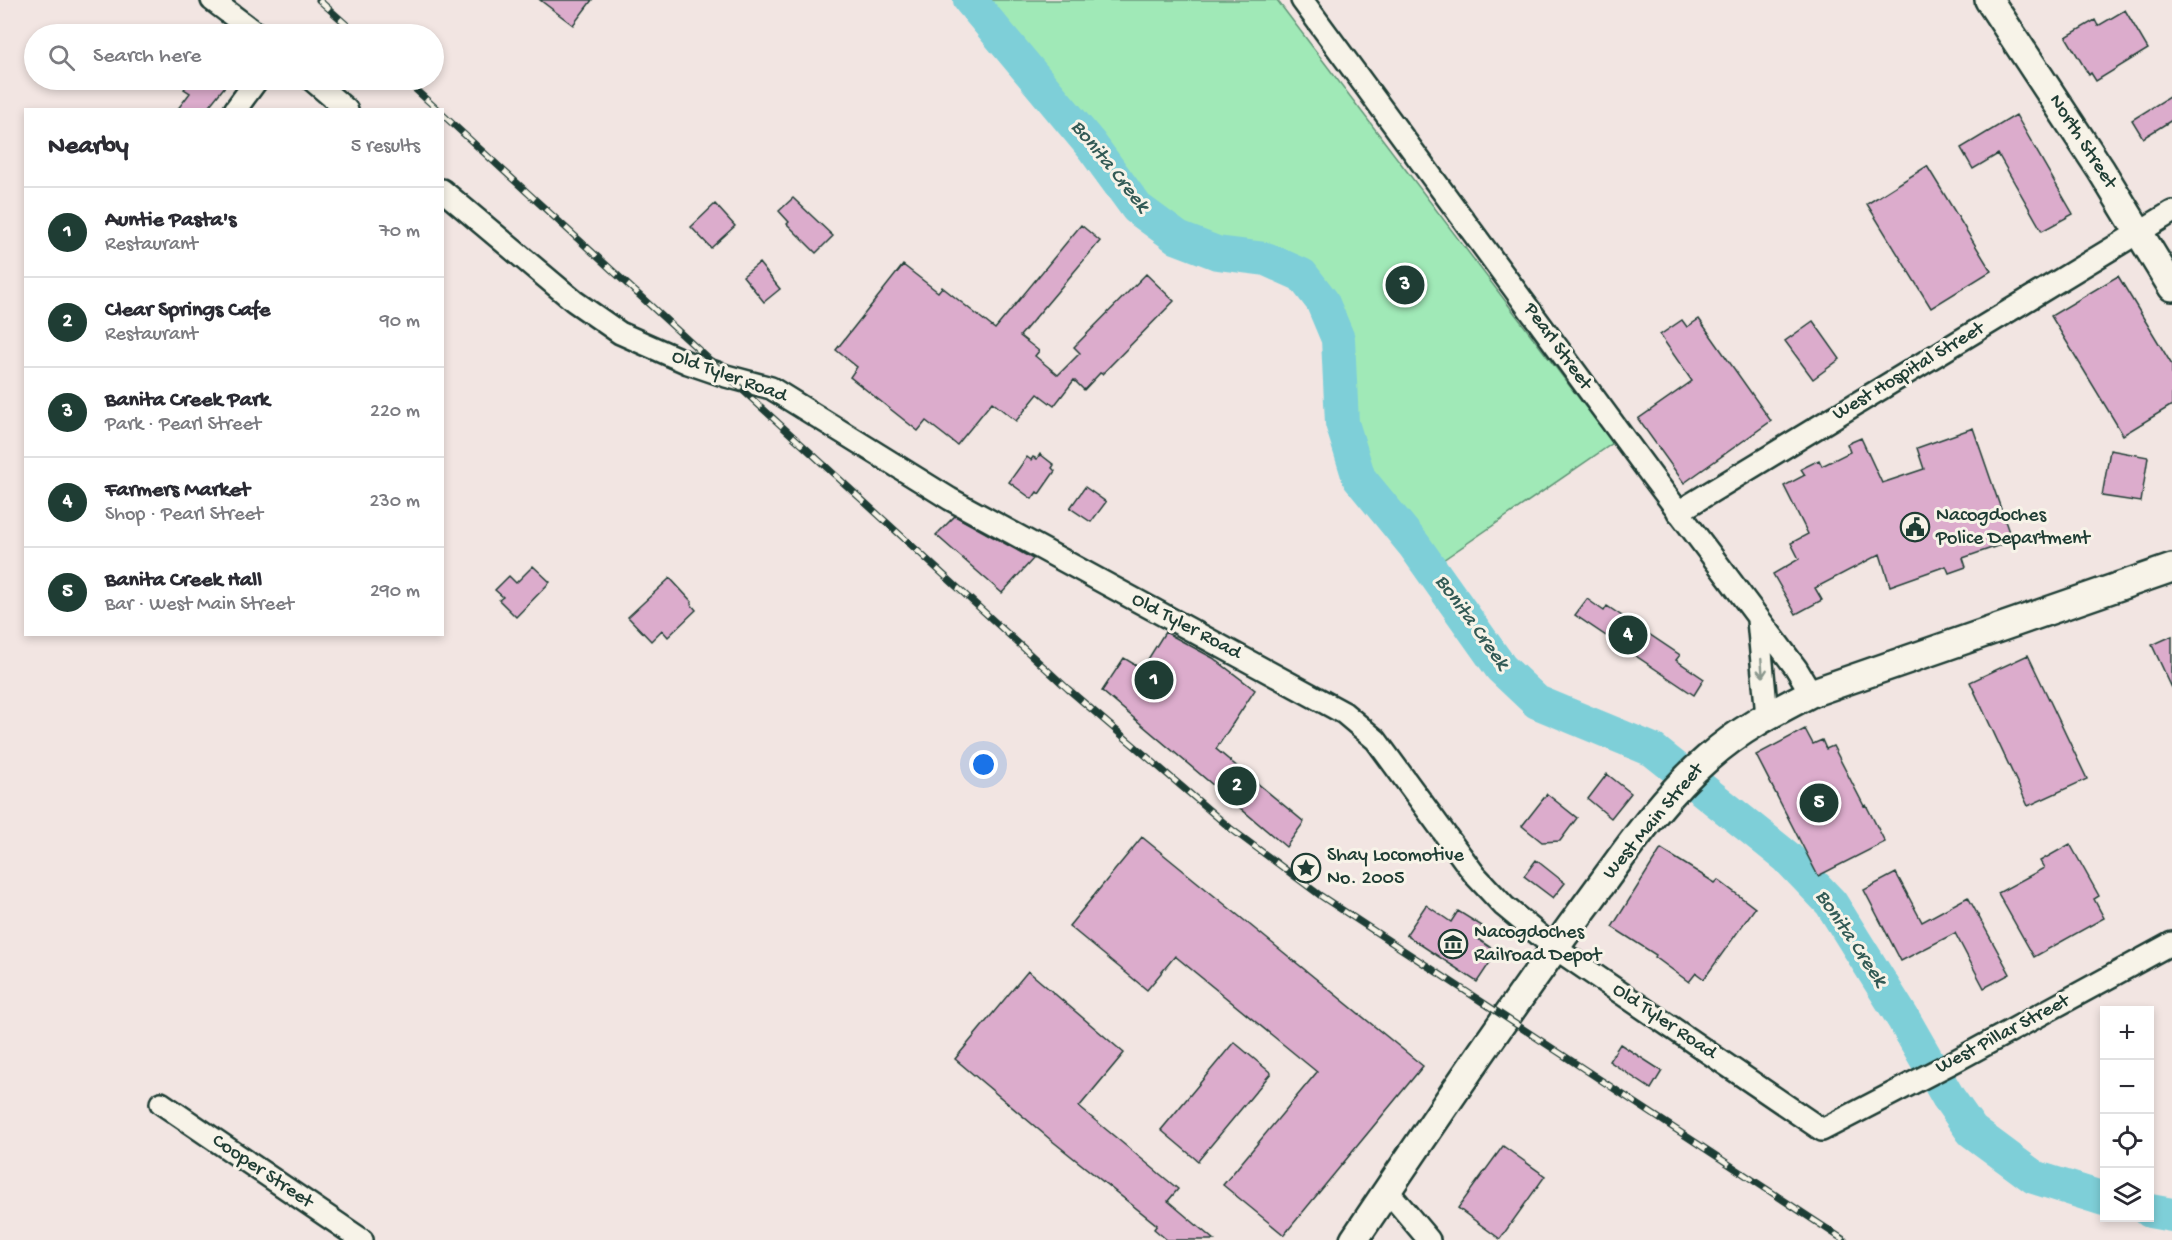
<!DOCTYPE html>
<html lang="en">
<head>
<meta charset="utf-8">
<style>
  :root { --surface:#fff; --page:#f2f2f3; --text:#2b2b33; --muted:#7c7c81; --line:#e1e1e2; --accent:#1f3d34 }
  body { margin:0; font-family:"Gochi Hand",sans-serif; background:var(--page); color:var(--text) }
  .controls { position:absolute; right:18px; bottom:18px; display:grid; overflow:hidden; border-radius:0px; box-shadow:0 3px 9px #0003 }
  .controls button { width:54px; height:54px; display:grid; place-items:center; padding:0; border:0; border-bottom:2px solid var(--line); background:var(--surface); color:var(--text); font:30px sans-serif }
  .you { position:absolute; left:984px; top:765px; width:21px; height:21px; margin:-15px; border:4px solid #fff; border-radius:50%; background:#1a73e8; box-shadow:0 0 0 9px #1a73e833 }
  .badge { display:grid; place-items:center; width:39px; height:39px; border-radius:50%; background:var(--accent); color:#fff; font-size:20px; font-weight:700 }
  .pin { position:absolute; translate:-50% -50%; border:3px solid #fff; box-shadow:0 2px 6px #0006 }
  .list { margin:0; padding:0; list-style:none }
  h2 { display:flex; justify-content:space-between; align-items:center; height:78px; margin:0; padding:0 24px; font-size:26px }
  h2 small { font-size:20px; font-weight:400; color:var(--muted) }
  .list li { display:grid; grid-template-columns:39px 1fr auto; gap:18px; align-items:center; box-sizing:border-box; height:90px; padding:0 24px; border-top:2px solid var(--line) }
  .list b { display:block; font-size:22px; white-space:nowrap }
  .list p { margin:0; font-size:20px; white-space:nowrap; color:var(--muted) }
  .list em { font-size:20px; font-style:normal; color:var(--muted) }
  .icon { flex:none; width:33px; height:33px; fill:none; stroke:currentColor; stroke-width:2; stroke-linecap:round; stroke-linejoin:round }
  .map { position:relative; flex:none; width:2172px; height:1240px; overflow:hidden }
  .search { position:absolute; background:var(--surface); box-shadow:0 3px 9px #0003; left:24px; top:24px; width:420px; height:66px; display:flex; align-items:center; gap:15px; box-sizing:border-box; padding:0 21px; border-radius:33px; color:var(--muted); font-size:22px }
  .panel { position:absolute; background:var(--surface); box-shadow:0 3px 9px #0003; left:24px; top:108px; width:420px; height:528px; border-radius:0px }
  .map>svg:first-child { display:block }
  .green { fill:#a0e9b7; stroke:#609376; stroke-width:1.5 }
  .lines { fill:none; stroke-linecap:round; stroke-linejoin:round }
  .river { stroke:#7ecfd8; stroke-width:34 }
  .building { fill:#dcaccc; stroke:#1f3d34; stroke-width:1.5 }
  .minor-casing { stroke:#1f3d34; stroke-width:26 }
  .major-casing { stroke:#1f3d34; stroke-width:32 }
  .minor { stroke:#f7f3e8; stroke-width:21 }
  .major { stroke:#f7f3e8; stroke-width:27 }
  .rail-casing { stroke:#1f3d34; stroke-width:7 }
  .rail { stroke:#f7f3e8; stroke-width:4.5; stroke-dasharray:14; stroke-linecap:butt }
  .oneway { stroke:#8b988e }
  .labels { text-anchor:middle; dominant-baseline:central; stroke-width:6; stroke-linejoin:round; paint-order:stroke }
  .street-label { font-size:20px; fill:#1f3d34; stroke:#f7f3e8 }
  .poi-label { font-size:20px; fill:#1f3d34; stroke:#f7f3e8; text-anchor:start }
  .water-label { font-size:21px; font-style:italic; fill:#325a55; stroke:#f7f3e8 }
</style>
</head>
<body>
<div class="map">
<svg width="2172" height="1240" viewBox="0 0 2172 1240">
  <rect width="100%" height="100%" fill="#f2e5e2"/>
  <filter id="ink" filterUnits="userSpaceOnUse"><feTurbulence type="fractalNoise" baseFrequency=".0167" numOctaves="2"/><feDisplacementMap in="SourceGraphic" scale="12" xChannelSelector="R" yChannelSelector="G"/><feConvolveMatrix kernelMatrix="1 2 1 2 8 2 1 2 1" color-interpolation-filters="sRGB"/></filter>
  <g filter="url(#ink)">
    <path class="green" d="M981,0H1277L1613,443L1437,564L1361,475L1345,422L1343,339L1327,299L1306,270L1268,252L1216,245L1183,232L1144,202Z"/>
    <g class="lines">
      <path class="river" d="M970,0L1091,145L1137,208L1178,238L1217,253L1266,259L1302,275L1322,301L1338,339L1342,423L1359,478L1414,545L1501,668L1537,702L1653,750L1787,857L1831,903L1904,1020L1948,1097L1972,1131L2034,1177L2104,1199
        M2150,1211L2172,1215"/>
    </g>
    <path class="building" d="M540,0H592L573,25Z
      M2125,10L2148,49L2096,81L2091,73L2089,75L2066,37L2095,20L2098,26Z
      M192,80H230L206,110H177L190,93L184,89Z
      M2172,95V120L2143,138L2132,120Z
      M2016,115L2073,214L2042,231L1998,154L1973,169L1961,148Z
      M1927,166L1991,271L1931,308L1867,204Z
      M793,198L833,236L816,253L787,224L789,222L779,211Z
      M715,204L735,226L711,248L691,227Z
      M1081,225L1100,241L1020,336L1039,351L1035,356L1058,375L1080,353L1074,347L1146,274L1174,301L1102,374L1100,373L1084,390L1074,380L1054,406L1038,394L1016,421L992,402L957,445L926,421L918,431L850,377L857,367L836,350L903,265L938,292L942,287L995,329Z
      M759,263L780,289L764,302L743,276Z
      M2118,276L2172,365V405L2123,435L2051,316Z
      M1699,319L1771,421L1684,483L1638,419L1692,381L1660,335L1682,320L1687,327Z
      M1813,321L1840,359L1813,379L1785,341Z
      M1973,428L2012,541L1963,558L1966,567L1949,573L1946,566L1890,586L1880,554L1815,588L1822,600L1796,614L1773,574L1799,559L1791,543L1808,534L1784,486L1805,475L1801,469L1819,460L1822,466L1850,452L1847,444L1861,438L1882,483L1924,469L1917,448Z
      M2110,450L2148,457L2141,502L2102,496Z
      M1040,454L1054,465L1052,468L1055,471L1039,494L1037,492L1032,499L1009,482L1027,457L1031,460L1033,457L1037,459Z
      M1085,487L1106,502L1091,522L1070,508Z
      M955,516L1033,559L1002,593L936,535Z
      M533,566L550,582L516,617L499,600L503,597L495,590L509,576L516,583Z
      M670,578L692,602L691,604L696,610L668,637L662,630L651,641L628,617Z
      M1587,599L1604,611L1607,606L1680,655L1676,660L1704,679L1694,695L1575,615Z
      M1165,632L1213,658L1255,690L1216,749L1304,822L1286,847L1102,691L1124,658L1142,669Z
      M2172,636V688L2152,645Z
      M2028,655L2087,779L2028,806L1970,682Z
      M1805,729L1813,744L1822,740L1826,749L1833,746L1864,806L1866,805L1885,842L1818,876L1756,755Z
      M1607,774L1631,793L1611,818L1588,799Z
      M1547,794L1577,818L1560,841L1542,842L1522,826Z
      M1142,837L1423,1066L1284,1235L1223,1185L1317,1072L1175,956L1147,990L1069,926Z
      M2070,844L2099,896L2094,899L2104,918L2034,957L1998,893L2044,868L2040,861Z
      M1661,849L1715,883L1718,880L1755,908L1704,979L1696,973L1689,982L1655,957L1656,955L1612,927Z
      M1536,860L1565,883L1553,898L1524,876Z
      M1896,873L1922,922L1968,897L2010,974L1984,988L1955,933L1901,961L1864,890Z
      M1426,905L1451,922L1458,911L1482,926L1475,937L1497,952L1477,982L1406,935Z
      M1028,971L1124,1053L1079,1107L1178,1189L1168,1201L1214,1240H1167L1154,1229L1157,1225L1051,1140L955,1059Z
      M1234,1042L1271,1073L1198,1161L1161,1130Z
      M1620,1044L1662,1071L1651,1089L1609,1061Z
      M1503,1146L1545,1176L1500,1239L1458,1208Z"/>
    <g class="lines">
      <g class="minor-casing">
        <path id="minor" d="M212,0L257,34
          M1302,0L1651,475L1796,668L1811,693
          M312,80L347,110
          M235,110L257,80
          M442,190L574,301L620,333L688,363L726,376L771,388L950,499L1344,713L1376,740L1475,875L1504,906L1555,948L1822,1130L1957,1060L2172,943
          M1678,512L2172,212
          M1758,620L1767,716
          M161,1103L362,1240
          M1387,1190L1429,1240"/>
      </g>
      <g class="major-casing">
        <path id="major" d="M1989,0L2101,170L2172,287
          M1354,1240C1429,1128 1504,1017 1584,908C1622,857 1659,800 1708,758C1739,730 1774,712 1811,693L2172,568"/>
      </g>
      <use href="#minor" class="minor"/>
      <use href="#major" class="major"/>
      <g class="rail-casing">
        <path id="rail" d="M319,0L357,34
          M405,80L438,110
          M442,114L1068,689L1230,828L1321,896L1844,1240"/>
      </g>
      <use href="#rail" class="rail"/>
    </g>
    <defs><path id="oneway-shaft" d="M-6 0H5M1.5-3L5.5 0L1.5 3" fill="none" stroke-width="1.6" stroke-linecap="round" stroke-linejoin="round" transform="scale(1.5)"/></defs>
    <use class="oneway" href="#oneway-shaft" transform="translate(1762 668) rotate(85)"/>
  </g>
  <defs>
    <g id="civic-ring" transform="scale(1.5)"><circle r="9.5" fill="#f7f3e8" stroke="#1f3d34" stroke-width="1.5"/><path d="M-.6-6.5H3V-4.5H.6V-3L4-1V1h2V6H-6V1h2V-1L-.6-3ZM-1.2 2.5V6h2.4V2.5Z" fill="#1f3d34"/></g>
    <g id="sight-ring" transform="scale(1.5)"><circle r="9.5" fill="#f7f3e8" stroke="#1f3d34" stroke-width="1.5"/><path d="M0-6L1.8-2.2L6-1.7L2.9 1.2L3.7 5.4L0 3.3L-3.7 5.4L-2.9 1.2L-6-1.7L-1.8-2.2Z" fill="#1f3d34"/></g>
    <g id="museum-ring" transform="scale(1.5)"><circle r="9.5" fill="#f7f3e8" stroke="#1f3d34" stroke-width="1.5"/><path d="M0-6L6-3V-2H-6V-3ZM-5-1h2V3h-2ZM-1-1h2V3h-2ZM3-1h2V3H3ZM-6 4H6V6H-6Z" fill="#1f3d34"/></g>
  </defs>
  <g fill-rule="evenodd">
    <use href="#civic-ring" x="1915" y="527"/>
    <use href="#sight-ring" x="1306" y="868"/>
    <use href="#museum-ring" x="1453" y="944"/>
  </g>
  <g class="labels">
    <g class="street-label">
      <text transform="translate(2082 142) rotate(57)">North Street</text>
      <text transform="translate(1557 347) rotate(54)">Pearl Street</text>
      <text transform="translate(1909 372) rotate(-31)">West Hospital Street</text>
      <text transform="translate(729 377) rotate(20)">Old Tyler Road</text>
      <text transform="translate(1186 627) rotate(28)">Old Tyler Road</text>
      <text transform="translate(1654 822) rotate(-50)">West Main Street</text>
      <text transform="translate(1664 1022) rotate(34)">Old Tyler Road</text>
      <text transform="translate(2003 1035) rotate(-28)">West Pillar Street</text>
      <text transform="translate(262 1172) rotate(34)">Cooper Street</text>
    </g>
    <g class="poi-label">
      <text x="1936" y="516">Nacogdoches<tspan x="1936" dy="23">Police Department</tspan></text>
      <text x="1327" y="856">Shay Locomotive<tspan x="1327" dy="23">No. 2005</tspan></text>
      <text x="1474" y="933">Nacogdoches<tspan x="1474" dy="23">Railroad Depot</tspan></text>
    </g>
    <g class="water-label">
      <text transform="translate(1109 167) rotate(51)">Bonita Creek</text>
      <text transform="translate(1471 623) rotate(54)">Bonita Creek</text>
      <text transform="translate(1850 939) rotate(56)">Bonita Creek</text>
    </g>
  </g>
</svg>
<div class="controls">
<button>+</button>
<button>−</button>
<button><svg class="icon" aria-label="locate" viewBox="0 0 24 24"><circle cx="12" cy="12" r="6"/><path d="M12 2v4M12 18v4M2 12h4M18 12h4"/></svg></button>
<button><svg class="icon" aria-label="layers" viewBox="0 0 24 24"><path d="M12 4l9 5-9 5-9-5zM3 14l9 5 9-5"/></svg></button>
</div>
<div class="you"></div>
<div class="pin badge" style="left:1154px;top:680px">1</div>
<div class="pin badge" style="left:1237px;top:786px">2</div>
<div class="pin badge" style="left:1405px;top:285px">3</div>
<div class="pin badge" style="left:1628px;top:635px">4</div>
<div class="pin badge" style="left:1819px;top:803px">5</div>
<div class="search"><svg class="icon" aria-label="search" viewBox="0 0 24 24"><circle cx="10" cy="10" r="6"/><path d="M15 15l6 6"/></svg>Search here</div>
<section class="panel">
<h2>Nearby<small>5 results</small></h2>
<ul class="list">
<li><span class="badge">1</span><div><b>Auntie Pasta's</b><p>Restaurant</p></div><em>70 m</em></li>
<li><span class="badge">2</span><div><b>Clear Springs Cafe</b><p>Restaurant</p></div><em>90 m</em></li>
<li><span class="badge">3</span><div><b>Banita Creek Park</b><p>Park · Pearl Street</p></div><em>220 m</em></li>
<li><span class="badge">4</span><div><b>Farmers Market</b><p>Shop · Pearl Street</p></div><em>230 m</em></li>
<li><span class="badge">5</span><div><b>Banita Creek Hall</b><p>Bar · West Main Street</p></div><em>290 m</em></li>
</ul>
</section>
</div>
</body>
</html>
